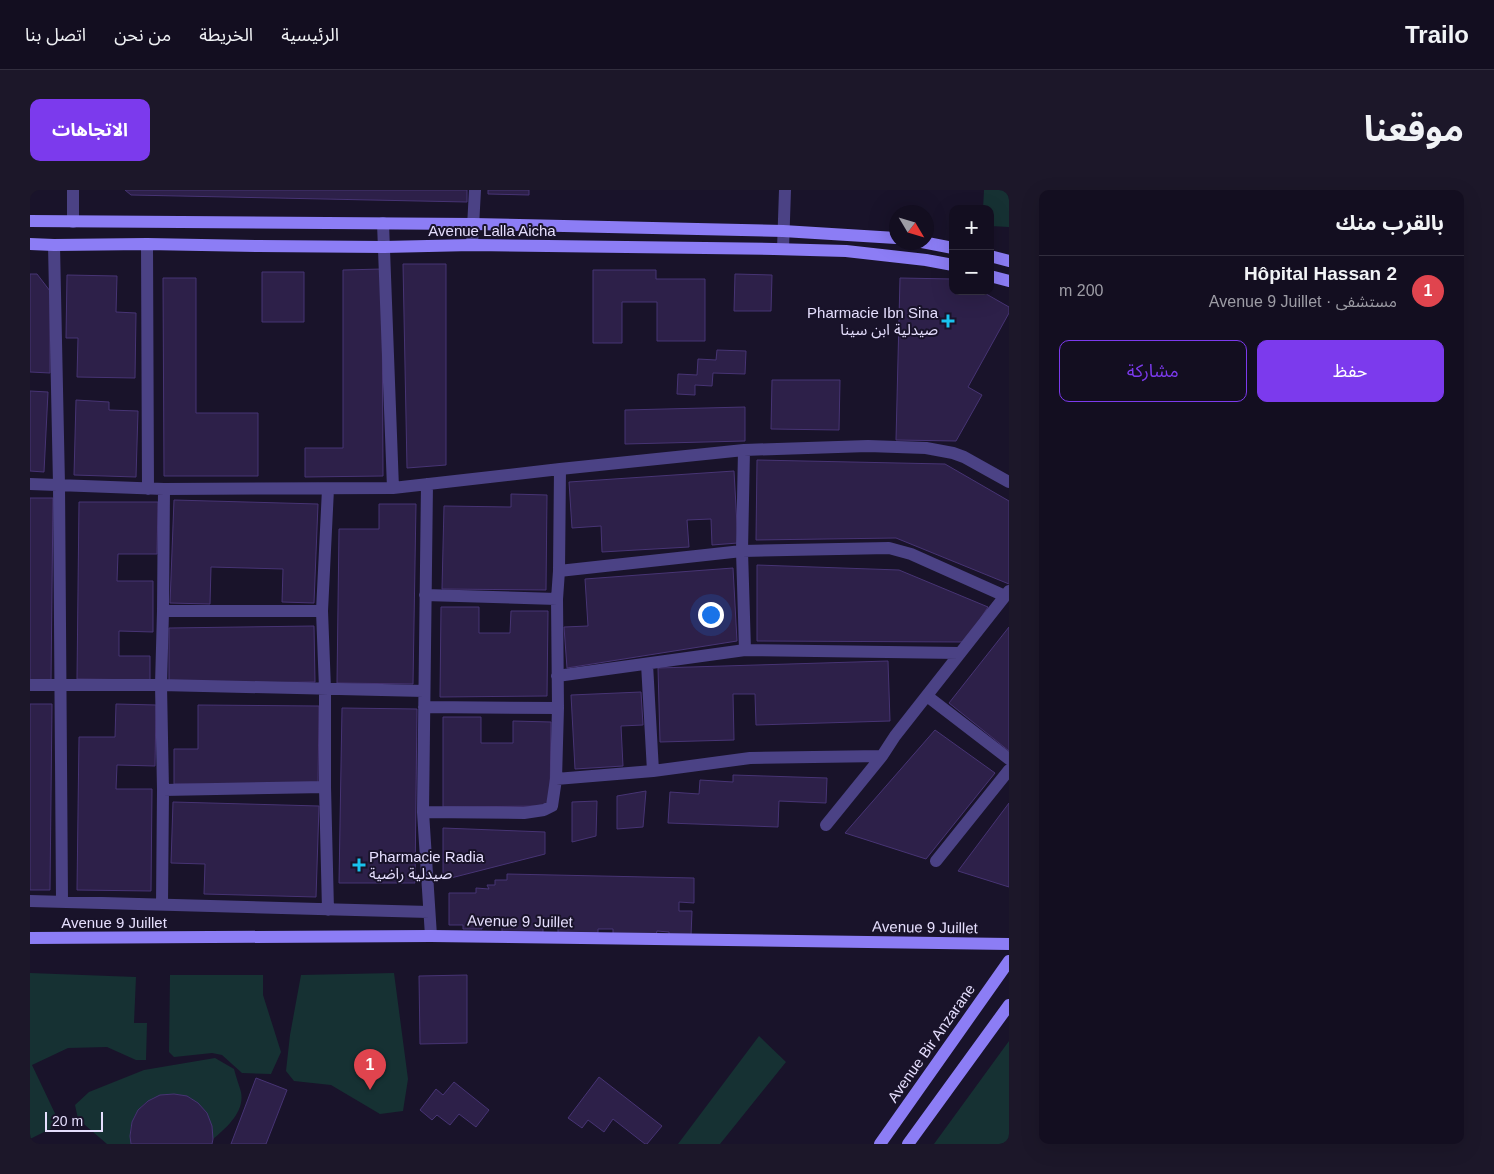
<!DOCTYPE html>
<html lang="ar">
<head>
<meta charset="utf-8">
<style>
  :root { --surface:#130e20; --page:#1c1729; --text:#f1f3f6; --muted:#9d9ca5; --line:#322e3e; --accent:#7c3aed }
  body { margin:0; font-family:Helvetica,"Noto Sans Arabic",sans-serif; background:var(--page); color:var(--text); direction:rtl }
  .controls { position:absolute; right:15px; top:15px; display:grid; overflow:hidden; border-radius:10px; box-shadow:0 5px 20px #0002 }
  .controls button { width:45px; height:45px; display:grid; place-items:center; padding:0; border:0; border-bottom:1px solid var(--line); background:var(--surface); color:var(--text); font:25px sans-serif }
  .compass { position:absolute; left:859px; top:15px; width:45px; height:45px; border-radius:50%; background:var(--surface); box-shadow:0 5px 20px #0002; rotate:128deg }
  .scale { position:absolute; left:15px; bottom:12px; width:58px; box-sizing:border-box; padding-left:5px; border:2px solid #e5defd; border-top:0; font-size:14px; line-height:18px; white-space:nowrap; color:#e5defd; -webkit-text-stroke:4px #19132a; paint-order:stroke }
  .you { position:absolute; left:680px; top:424px; width:18px; height:18px; margin:-12px; border:4px solid #fff; border-radius:50%; background:#1a73e8; box-shadow:0 0 0 8px #1a73e833 }
  .badge { display:grid; place-items:center; width:32px; height:32px; border-radius:50%; background:var(--accent); color:#fff; font-size:16px; font-weight:700 }
  .pin { position:absolute; translate:-50% -41px; filter:drop-shadow(0 1px 2px #0008) }
  .pin::after { content:''; position:absolute; top:26px; width:18px; height:15px; background:inherit; clip-path:polygon(0 0,100% 0,50% 100%) }
  .list { margin:0; padding:0; list-style:none }
  h2 { display:flex; justify-content:space-between; align-items:center; height:65px; margin:0; padding:0 20px; font-size:21px }
  h2 small { font-size:16px; font-weight:400; color:var(--muted) }
  .list li { display:grid; grid-template-columns:32px 1fr auto; gap:15px; align-items:center; box-sizing:border-box; height:70px; padding:0 20px; border-top:1px solid var(--line) }
  .list b { display:block; font-size:19px; white-space:nowrap }
  .list p { margin:0; font-size:16px; white-space:nowrap; color:var(--muted) }
  .list em { font-size:16px; font-style:normal; color:var(--muted) }
  .actions { display:flex; gap:10px; padding:15px 20px }
  .actions a { flex:1; padding:11px 0; border:1px solid var(--accent); border-radius:10px; text-align:center; font-size:18px; color:var(--accent) }
  .actions .main { background:var(--accent); color:#fff }
  .map { position:relative; flex:none; width:979px; height:954px; overflow:hidden; direction:ltr; border-radius:10px }
  header { display:flex; align-items:center; gap:30px; box-sizing:border-box; height:70px; padding:0 25px; background:var(--surface); border-bottom:1px solid var(--line) }
  header strong { font-size:24px }
  nav { display:flex; gap:28px; margin-inline-start:auto; font-size:18px }
  .intro { display:flex; align-items:center; justify-content:space-between; box-sizing:border-box; height:120px; padding:0 30px }
  h1 { margin:0; font-size:35px }
  .button { padding:12px 22px; border-radius:10px; background:var(--accent); color:#fff; font-size:18px; font-weight:700 }
  main { display:flex; gap:30px; padding:0 30px }
  aside { flex:1; background:var(--surface); border-radius:10px; box-shadow:0 5px 20px #0002 }
  .map>svg:first-child { display:block }
  .green { fill:#163133 }
  .building { fill:#2d2049; stroke:#473474 }
  .lines { fill:none; stroke-linecap:round; stroke-linejoin:round }
  .street { stroke:#4b4285; stroke-width:12 }
  .secondary { stroke:#8c7df5; stroke-width:12 }
  .poi-dot { fill:#19c3ee; stroke:#19132a; stroke-width:2 }
  .labels { text-anchor:middle; dominant-baseline:central; stroke-width:4; stroke-linejoin:round; paint-order:stroke }
  .street-label { font-size:15px; fill:#e5defd; stroke:#19132a }
  .poi-label { font-size:15px; fill:#e5defd; stroke:#19132a; text-anchor:end }
</style>
</head>
<body>
<header>
<strong>Trailo</strong>
<nav><a>الرئيسية</a><a>الخريطة</a><a>من نحن</a><a>اتصل بنا</a></nav>
</header>
<div class="intro"><h1>موقعنا</h1><a class="button">الاتجاهات</a></div>
<main>
<aside>
<h2>بالقرب منك<small></small></h2>
<ul class="list">
<li><span class="badge" style="background:#e0444e">1</span><div><b>Hôpital Hassan 2</b><p>مستشفى · Avenue 9 Juillet</p></div><em>200 m</em></li>
</ul>
<div class="actions"><a class="main">حفظ</a><a>مشاركة</a></div>
</aside>
<div class="map">
<svg width="979" height="954" viewBox="0 0 979 954">
  <rect width="100%" height="100%" fill="#19132a"/>
  <path class="green" d="M954,0H979V37L960,36V19H953Z
    M0,783L106,787L104,833H117L116,870H106L77,857L38,858L2,875L30,934L0,949Z
    M364,783L378,889L373,921L350,924L301,895L264,891L256,881L260,845L271,785Z
    M140,785H233V805L251,862L241,884L212,883L192,865L182,863L144,867L139,862Z
    M729,846L756,872L690,954H648Z
    M979,851V954H904Z
    M185,868L204,879C206,887 209,895 211,902C215,922 196,938 183,949C179,881 91,896 101,954H77L48,929L45,915L59,902L114,880Z"/>
  <path class="building" d="M95,0H437V12L101,5Z
    M458,0H499V5L458,4Z
    M373,74H416V275L377,278Z
    M352,79L353,286L275,287V258H313V80Z
    M563,80H626V89H675V151H627V112H592V153H563Z
    M232,82H274V132H232Z
    M0,84H7L20,101V183L0,182Z
    M705,84L742,85L741,121H704Z
    M37,85L87,86L86,122L106,123L105,188L47,187L48,148H36Z
    M133,88H166V223H228V286H134Z
    M870,88L923,89V101H951L979,117V123L938,197L952,205L926,251L866,250Z
    M687,160L716,161L715,184L683,183L682,196L665,195V205L647,204L648,184L667,185L668,169L686,170Z
    M742,190H810L809,240L741,239Z
    M0,201L18,202L14,282L0,281Z
    M46,210L79,212V220L108,221L106,287L44,285Z
    M715,217V251L595,254V220Z
    M727,270L915,274L979,311V394L866,348L726,350Z
    M704,281L708,353L682,355L681,329L657,330L659,357L572,362L571,336L542,338L539,292Z
    M481,304L517,305L516,400L412,399L414,316L481,317Z
    M0,308H23L21,491L0,490Z
    M144,310L288,314L284,413L252,412L253,379L181,377L180,414L140,413Z
    M49,312H128L127,364H88L87,391H123V442L89,441V466H120V490L47,489Z
    M349,314H386L383,494L307,493L309,339H349Z
    M727,375L869,380L958,417L935,452L727,451Z
    M703,378L707,451L537,478L534,437L558,436L555,389Z
    M411,417H449V443H480L481,421H518L517,506L410,507Z
    M284,436L285,492L139,494V438Z
    M979,437V561L919,513Z
    M858,471L860,531L726,535L725,504H703L704,550L630,552L628,478Z
    M611,502L613,535L591,536L593,576L545,579L541,505Z
    M0,514H22L20,700H0Z
    M86,514L126,515L125,576L87,575L86,599H122L121,701L47,700L49,547H85Z
    M168,515L289,516L288,595L144,594V559H168Z
    M312,518L387,519L385,693H309Z
    M413,527H451V553H483V531L521,532L520,616L413,617Z
    M905,540L965,583L896,669L815,643Z
    M703,585L797,588L796,613L749,611L748,637L638,633L640,602L669,604L670,590L703,592Z
    M616,601L613,637L587,639V606Z
    M567,611L566,646L542,652V612Z
    M143,612L289,616L286,707L174,704L175,674L141,673Z
    M979,613V697L928,681Z
    M413,638L515,642V664L413,690Z
    M477,684L664,688V713L649,712V721H662L661,746L639,745V742L627,741L626,745H583V739H568V743H528V738H513V743L472,742V736H452V739H433V735H419V703H446V698L459,699L457,695H465V690H477Z
    M437,785V853L390,854L389,786Z
    M569,887L632,936L617,954H615L583,929L574,942L558,930L552,938L538,928Z
    M226,888L257,900L236,954H201Z
    M424,892L459,920L446,937L429,924L420,935L407,925L402,930L390,920L406,899L413,905Z
    M144,904L157,906L168,913L177,923L182,936L183,949L182,954H101L100,946L102,932L108,920L118,911L130,905Z"/>
  <g class="lines">
    <path class="street" d="M43,0V32
      M353,33L363,298
      M117,54L118,299
      M24,55L29,294L32,711
      M442,55L445,0
      M753,59L755,0
      M714,260L712,361L715,460
      M0,294L134,299L363,298L530,279L714,260L838,256L896,258L923,263L934,267L979,292
      M397,294L393,622L401,746
      M529,381L712,361L859,358L881,364L975,406
      M395,405L527,409
      M133,421H292
      M617,474L623,581
      M527,486L715,460L929,463
      M0,495H131L394,501
      M897,506L979,569
      M394,517L528,518
      M526,589L623,581L720,568L852,566
      M133,600L295,597
      M393,622L494,623L514,620L522,616L526,589L528,518L527,409L529,381L530,279
      M796,635L852,566L865,546L979,401
      M906,671L979,580
      M0,711L399,722
      M132,714L133,600L131,495L133,421L134,299
      M298,720L295,597V499L292,421L298,299"/>
    <path class="secondary" d="M0,31L443,34L753,41L866,48
      M892,52L923,58
      M0,54L24,55L117,54L228,56L354,57L442,55L744,59L816,61L896,70L923,75
      M960,66L979,71
      M960,86L979,91
      M0,748L401,746L979,754
      M850,954L979,771
      M878,954L979,815"/>
  </g>
  <g class="poi-dot">
    <path d="M915.5 123.5h5v5h5v5h-5v5h-5v-5h-5v-5h5z"/>
    <path d="M326.5 667.5h5v5h5v5h-5v5h-5v-5h-5v-5h5z"/>
  </g>
  <g class="labels">
    <g class="street-label">
      <text x="462" y="40">Avenue Lalla Aicha</text>
      <text transform="translate(490 731) rotate(1)">Avenue 9 Juillet</text>
      <text x="84" y="732">Avenue 9 Juillet</text>
      <text transform="translate(895 737) rotate(1)">Avenue 9 Juillet</text>
      <text transform="translate(901 853) rotate(-55)">Avenue Bir Anzarane</text>
    </g>
    <g class="poi-label">
      <text x="908" y="122">Pharmacie Ibn Sina<tspan x="908" dy="17">صيدلية ابن سينا</tspan></text>
      <text x="339" y="666" text-anchor="start">Pharmacie Radia<tspan x="339" dy="17">صيدلية راضية</tspan></text>
    </g>
  </g>
</svg>
<div class="controls">
<button>+</button>
<button>−</button>
</div>
<svg class="compass" viewBox="-18 -18 36 36"><path d="M0-13l5 13h-10z" fill="#e53935"/><path d="M0 13l5-13h-10z" fill="#9d9ca5"/></svg>
<div class="scale">20 m</div>
<div class="you"></div>
<div class="pin badge" style="left:340px;top:900px;background:#e0444e">1</div>
</div>
</main>
</body>
</html>
